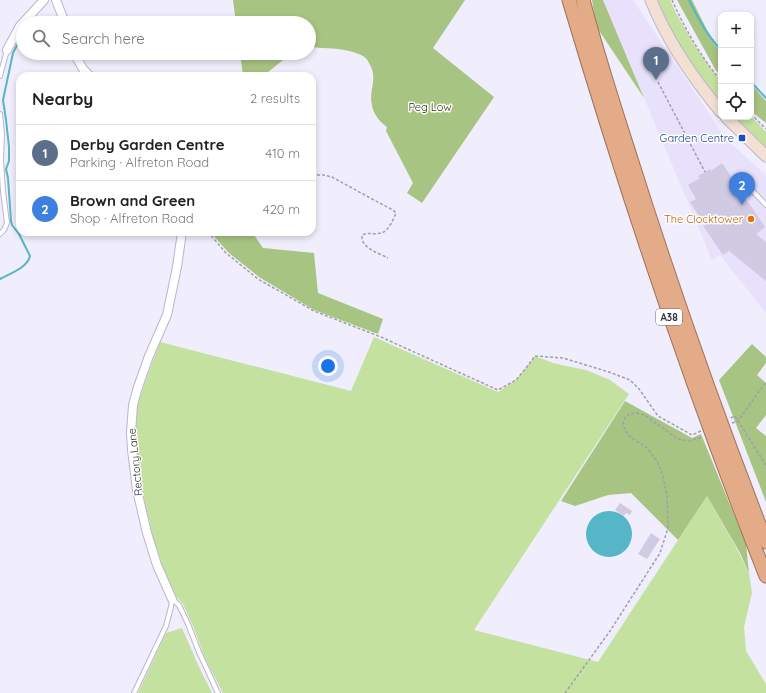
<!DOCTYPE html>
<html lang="en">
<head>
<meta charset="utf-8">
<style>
  :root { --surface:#fff; --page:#f6f6f6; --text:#222; --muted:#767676; --line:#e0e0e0; --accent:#1a73e8 }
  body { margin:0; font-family:Quicksand,sans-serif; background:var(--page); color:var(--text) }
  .controls { position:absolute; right:12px; top:12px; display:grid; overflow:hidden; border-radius:8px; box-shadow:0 2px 6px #0003 }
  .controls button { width:36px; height:36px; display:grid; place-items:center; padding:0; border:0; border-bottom:1px solid var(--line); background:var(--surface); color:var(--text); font:20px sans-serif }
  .you { position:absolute; left:328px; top:366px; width:14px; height:14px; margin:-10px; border:3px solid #fff; border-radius:50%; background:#1a73e8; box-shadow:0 0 0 6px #1a73e833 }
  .badge { display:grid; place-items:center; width:26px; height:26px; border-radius:50%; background:var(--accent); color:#fff; font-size:13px; font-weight:700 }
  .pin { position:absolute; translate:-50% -33px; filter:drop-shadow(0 1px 2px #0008) }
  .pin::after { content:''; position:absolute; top:21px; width:14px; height:12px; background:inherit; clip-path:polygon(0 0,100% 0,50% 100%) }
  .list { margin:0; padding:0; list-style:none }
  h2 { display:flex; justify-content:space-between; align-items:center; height:52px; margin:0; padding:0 16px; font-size:17px }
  h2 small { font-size:13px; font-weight:400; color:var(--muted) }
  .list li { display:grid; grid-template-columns:26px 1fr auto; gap:12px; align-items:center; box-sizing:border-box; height:56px; padding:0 16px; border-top:1px solid var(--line) }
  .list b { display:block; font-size:15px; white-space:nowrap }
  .list p { margin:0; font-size:13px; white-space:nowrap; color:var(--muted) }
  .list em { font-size:13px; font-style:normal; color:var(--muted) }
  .icon { flex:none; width:22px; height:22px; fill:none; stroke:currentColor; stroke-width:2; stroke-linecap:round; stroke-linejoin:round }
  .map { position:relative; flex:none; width:766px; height:693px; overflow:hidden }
  .search { position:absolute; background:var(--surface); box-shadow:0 2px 6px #0003; left:16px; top:16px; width:300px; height:44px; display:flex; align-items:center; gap:10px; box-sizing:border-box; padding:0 14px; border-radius:22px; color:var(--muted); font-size:15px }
  .panel { position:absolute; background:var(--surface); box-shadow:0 2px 6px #0003; left:16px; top:72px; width:300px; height:164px; border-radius:12px }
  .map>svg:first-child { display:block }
  .built { fill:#e8e1fb }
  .green { fill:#c4e1a0 }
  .forest { fill:#a8c482 }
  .water { fill:#55b6c7 }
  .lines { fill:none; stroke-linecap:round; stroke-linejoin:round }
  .stream { stroke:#55b6c7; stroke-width:2 }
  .building { fill:#d1cae3 }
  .service-casing { stroke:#bbb5cd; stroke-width:6 }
  .minor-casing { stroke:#bbb5cd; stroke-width:10 }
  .secondary-casing { stroke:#bbb5cd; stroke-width:13 }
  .trunk-casing { stroke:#a07258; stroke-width:15 }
  .path { stroke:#a19eab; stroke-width:1.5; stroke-dasharray:3 2; stroke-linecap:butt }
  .service { stroke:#fff; stroke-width:4 }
  .minor { stroke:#fff; stroke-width:8 }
  .secondary { stroke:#f4e0d2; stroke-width:11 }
  .trunk { stroke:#e3ab88; stroke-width:13 }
  .transit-dot { fill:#1a4fb4; stroke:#fff; stroke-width:1.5 }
  .food-dot { fill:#e8710a; stroke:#fff; stroke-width:1.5 }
  .labels { text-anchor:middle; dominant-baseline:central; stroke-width:3; stroke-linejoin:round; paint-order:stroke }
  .shield { fill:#fff; stroke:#6e6d73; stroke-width:1 }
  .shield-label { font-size:10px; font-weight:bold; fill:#302e37 }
  .park-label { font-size:11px; fill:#243504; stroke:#fff }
  .transit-label { font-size:11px; fill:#164399; stroke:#fff; text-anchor:end }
  .food-label { font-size:11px; fill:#c56008; stroke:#fff; text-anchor:end }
  .street-label { font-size:11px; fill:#302e37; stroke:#fff }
</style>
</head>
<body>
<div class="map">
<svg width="766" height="693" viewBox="0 0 766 693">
  <rect width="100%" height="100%" fill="#f0edfc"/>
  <path class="built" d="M603,0H633L726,139L766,175V313L720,255L712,260Z"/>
  <path class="green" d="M657,0H670L676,13L693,43L706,62L721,82V104C694,71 674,38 657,0Z
    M751,116L766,132V151L733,117H751Z
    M374,337L498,392L516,380L526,368L535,356L553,363L566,366L586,370L610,380L629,394L474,630L598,662L707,496L738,551L749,573L752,593L744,627L746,651L766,684V693H223L205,658L193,626L183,604L175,595L162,565L154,542L144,498L139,477L131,421L160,342L351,391Z
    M182,628L199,667L212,693H138L166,633Z"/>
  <path class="forest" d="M233,0H465L433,48L494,97L422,203L407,193L413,183L386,131L387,127C380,122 373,114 372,105C368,90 379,79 369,63C367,59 365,57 361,55C344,47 327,49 309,47V23H236Z
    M592,0H603L644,98L596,26Z
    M677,0H692L714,44L721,52V77L715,69Z
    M240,53H292L263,76H243Z
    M751,84L766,101V123L751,111Z
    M210,232H252L263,248L314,253L318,293L383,319L378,334L314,310L259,277L229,253Z
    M752,344L766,357V363L757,375L766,383V415L756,428L766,436V502L719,380Z
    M625,401L692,438L701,434L746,544L749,573L740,553L707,496L678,540L631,493L608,495L575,506L561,501Z"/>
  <path class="water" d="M586 534a23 23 0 1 1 46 0a23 23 0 1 1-46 0Z"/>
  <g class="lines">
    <path class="stream" d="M689,0C698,18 707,35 721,50
      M751,82L766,98
      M0,279C11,273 27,268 30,256L19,234L12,225L11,221L8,178L6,169L9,161V147L6,120L3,100L13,53L23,34"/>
  </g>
  <path class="building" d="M722,163L765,227L756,234L766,242V281L729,251L723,255L703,226L705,225L690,202L696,199L688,185L700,178L698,176L710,169L711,171Z
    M620,503L632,511L630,515L626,513L624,516L615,510Z
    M651,533L660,539L647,559L638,554Z"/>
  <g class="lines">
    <g class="service-casing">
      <path id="service" d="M0,76L7,50
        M0,114L2,134L1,159L3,191L7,223L4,230L0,234
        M747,185L766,205
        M172,599L179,605L188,624L199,652L218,693
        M134,693L166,626L171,607L172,599"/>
    </g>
    <g class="minor-casing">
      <path id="minor" d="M56,0L65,23
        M7,50L20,26L44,0
        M74,53L83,69L90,76
        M172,599L157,565L147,533L137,490L132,450L131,433L133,405L138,387L149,356L167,315L177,267L182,232"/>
    </g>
    <g class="secondary-casing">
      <path id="secondary" d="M651,0C667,41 693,78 721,112
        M726,117L766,156"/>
    </g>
    <g class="trunk-casing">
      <path id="trunk" d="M569,0C627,195 691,387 766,576
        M583,0C597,54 614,106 631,159C672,289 717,416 766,542"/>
    </g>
    <path class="path" d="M672,0C685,29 701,57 721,81
      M658,82L705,172
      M751,114L766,129
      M312,175H324L332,177L372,199L393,210L396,213C393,220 388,232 381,233C374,235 368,232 362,235C360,248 379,253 388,258
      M208,232L226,253L258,279L314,311L381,337L498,390L516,380L526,368L535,356L563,358L609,372L630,380L639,389L658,416L692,435L701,431
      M731,418L735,416L766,465
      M732,423L738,421L766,382
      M565,693L610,631L660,553L668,528L667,495L663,477L657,461L647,448L629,436L625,430L623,424L625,418L629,414L636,413L645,415L678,439L690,441L702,437"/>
    <use href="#service" class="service"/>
    <use href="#minor" class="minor"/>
    <use href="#secondary" class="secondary"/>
    <use href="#trunk" class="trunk"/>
  </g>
  <rect class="transit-dot" x="738" y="134" width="8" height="8" rx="2"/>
  <circle class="food-dot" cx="751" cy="219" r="4"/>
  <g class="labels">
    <rect class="shield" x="656" y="309" width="26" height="16" rx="3"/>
    <g class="shield-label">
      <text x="669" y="317">A38</text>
    </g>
    <g class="park-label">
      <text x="430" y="107">Peg Low</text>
    </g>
    <g class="transit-label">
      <text x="734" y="138">Garden Centre</text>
    </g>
    <g class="food-label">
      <text x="743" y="219">The Clocktower</text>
    </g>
    <g class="street-label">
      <text transform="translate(135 462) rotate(-96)">Rectory Lane</text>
    </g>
  </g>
</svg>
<div class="controls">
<button>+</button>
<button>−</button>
<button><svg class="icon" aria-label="locate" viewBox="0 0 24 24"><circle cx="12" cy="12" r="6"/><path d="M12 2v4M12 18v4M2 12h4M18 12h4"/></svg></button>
</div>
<div class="you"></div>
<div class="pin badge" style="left:656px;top:80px;background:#5c6f8a">1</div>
<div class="pin badge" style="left:742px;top:205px;background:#3f7fe0">2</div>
<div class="search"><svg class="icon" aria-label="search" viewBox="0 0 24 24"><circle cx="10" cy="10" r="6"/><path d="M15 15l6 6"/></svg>Search here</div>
<section class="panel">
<h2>Nearby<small>2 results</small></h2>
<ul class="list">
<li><span class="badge" style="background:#5c6f8a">1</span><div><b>Derby Garden Centre</b><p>Parking · Alfreton Road</p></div><em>410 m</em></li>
<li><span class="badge" style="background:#3f7fe0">2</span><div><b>Brown and Green</b><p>Shop · Alfreton Road</p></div><em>420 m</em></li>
</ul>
</section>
</div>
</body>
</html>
